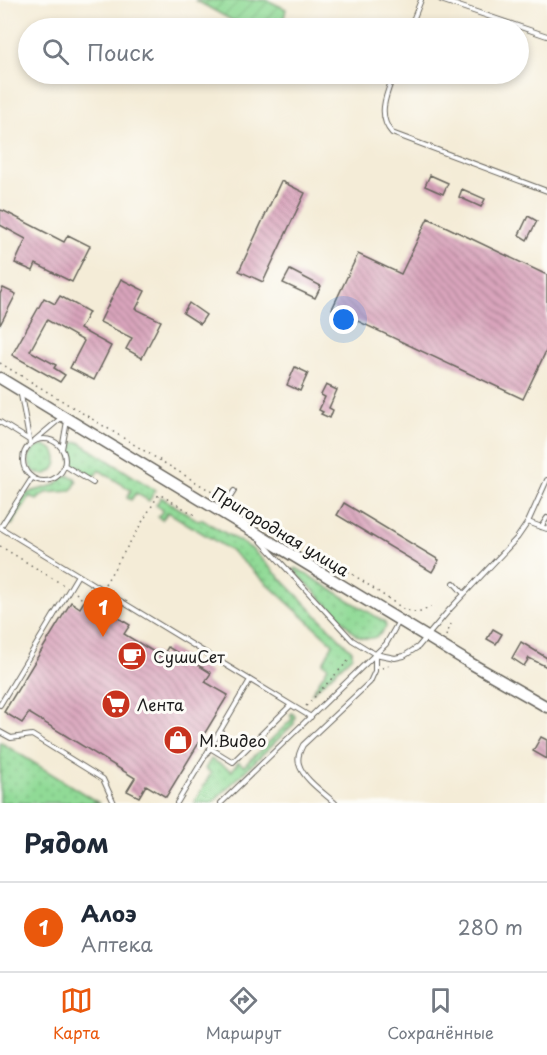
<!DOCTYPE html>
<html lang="ru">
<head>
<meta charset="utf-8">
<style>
  :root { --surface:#fff; --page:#f2f2f3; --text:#1f2937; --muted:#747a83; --line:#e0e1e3; --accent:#ea580c }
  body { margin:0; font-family:"Playpen Sans",sans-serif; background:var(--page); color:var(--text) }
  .you { position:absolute; left:344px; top:320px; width:21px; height:21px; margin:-15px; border:4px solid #fff; border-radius:50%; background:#1a73e8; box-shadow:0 0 0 9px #1a73e833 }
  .badge { display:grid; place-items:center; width:39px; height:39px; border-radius:50%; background:var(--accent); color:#fff; font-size:20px; font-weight:700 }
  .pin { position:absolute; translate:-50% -50px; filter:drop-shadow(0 2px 3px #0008) }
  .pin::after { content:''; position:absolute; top:32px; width:21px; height:18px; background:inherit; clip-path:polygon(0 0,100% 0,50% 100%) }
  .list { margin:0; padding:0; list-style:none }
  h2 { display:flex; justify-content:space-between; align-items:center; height:78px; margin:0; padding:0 24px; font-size:26px }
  h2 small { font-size:20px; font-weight:400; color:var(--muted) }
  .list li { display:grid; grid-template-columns:39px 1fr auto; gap:18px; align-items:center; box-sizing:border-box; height:90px; padding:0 24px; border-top:2px solid var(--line) }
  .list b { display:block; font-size:22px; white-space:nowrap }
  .list p { margin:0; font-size:20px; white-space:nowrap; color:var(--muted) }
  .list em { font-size:20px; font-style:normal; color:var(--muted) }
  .icon { flex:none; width:33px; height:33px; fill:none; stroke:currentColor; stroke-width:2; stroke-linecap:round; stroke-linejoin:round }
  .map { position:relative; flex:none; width:547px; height:803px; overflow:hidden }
  .search { position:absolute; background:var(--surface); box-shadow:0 3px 9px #0003; left:18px; right:18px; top:18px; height:66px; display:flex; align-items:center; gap:15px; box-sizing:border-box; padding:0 21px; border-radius:33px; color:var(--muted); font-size:22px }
  .sheet { height:168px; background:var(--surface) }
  nav { display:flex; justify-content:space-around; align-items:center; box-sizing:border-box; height:84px; border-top:2px solid var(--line); background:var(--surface); font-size:16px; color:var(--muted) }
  nav a { display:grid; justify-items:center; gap:3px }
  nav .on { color:var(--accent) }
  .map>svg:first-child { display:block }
  .grass { fill:url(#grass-dots); stroke:#567b59; stroke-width:1.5 }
  .garden { fill:url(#garden-furrows); stroke:#567b59; stroke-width:1.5 }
  .building { fill:url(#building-back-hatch) }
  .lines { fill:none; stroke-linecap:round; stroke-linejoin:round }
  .service-casing { stroke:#68655d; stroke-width:6 }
  .tertiary-casing { stroke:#68655d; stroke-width:13 }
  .path { stroke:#68655d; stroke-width:1.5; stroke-dasharray:1.5 4.5; stroke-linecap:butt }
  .service { stroke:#fff; stroke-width:4 }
  .tertiary { stroke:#fff; stroke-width:10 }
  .labels { text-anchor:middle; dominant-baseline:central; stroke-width:6; stroke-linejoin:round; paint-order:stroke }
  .street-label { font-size:16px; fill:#1c1c1c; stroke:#fdfcf7 }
  .poi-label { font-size:16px; fill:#1c1c1c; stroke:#fdfcf7; text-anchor:start }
</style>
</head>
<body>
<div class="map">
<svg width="547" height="803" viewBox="0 0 547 803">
  <defs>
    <pattern id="grass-dots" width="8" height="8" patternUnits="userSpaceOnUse" patternTransform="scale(1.5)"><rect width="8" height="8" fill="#90da96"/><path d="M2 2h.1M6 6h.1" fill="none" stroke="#7cba81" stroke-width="1.8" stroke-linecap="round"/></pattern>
    <pattern id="garden-furrows" width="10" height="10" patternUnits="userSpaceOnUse" patternTransform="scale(1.5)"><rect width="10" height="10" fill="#90da96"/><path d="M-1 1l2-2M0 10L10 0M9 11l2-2" fill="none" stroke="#7cba81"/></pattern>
    <pattern id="building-back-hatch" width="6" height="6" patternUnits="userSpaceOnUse" patternTransform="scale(1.5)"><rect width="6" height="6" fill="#d9a4bc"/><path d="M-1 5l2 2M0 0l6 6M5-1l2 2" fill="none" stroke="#af8598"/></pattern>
  </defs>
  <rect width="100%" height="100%" fill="#fdfcf7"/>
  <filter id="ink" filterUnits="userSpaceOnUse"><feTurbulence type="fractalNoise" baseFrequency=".0167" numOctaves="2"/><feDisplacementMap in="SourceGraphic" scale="12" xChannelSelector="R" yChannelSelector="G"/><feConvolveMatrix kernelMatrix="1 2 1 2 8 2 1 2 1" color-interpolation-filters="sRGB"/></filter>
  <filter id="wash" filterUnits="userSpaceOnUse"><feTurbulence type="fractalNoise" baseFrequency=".008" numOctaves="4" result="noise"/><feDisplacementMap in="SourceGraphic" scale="24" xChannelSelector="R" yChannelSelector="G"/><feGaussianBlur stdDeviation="1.35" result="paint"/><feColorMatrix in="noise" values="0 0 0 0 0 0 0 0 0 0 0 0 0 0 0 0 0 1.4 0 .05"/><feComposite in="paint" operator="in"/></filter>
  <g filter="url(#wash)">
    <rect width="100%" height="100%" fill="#f4ecd7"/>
    <path class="grass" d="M79,442L155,490L149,501L136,493L131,500L127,498L131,490L99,470L94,477C77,467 65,465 73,443Z
      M29 460a14 14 0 1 1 28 0a14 14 0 1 1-28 0Z
      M69,475L75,478L77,482L71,491L45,493L37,500L30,496L12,525L7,523L27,493L55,485L64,477Z
      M161,497L199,521L201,519L251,548L352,651V656L311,694L328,667L323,663L333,644L230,550L168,512L162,520L158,517L163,510L156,505Z
      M296,568L385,622L386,627C378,639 369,641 357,636L294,570Z
      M292,713L295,716L294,724L212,803H194L211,773L205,769L211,759L232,771L238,762L244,766L292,719L290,715Z
      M0,742L99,803H0Z"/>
    <path class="garden" d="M195,0H267L286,9L282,28H246Z"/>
    <g id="blocks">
      <path class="building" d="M430,175L448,183L443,194L425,186Z
        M281,181L305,193L263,282L239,271Z
        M462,189L485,199L481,207L459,197Z
        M0,210L4,211L64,242L68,235L90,246L72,282L36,264L33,271L15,263L26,239L0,225Z
        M528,216L537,221L527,240L519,235Z
        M428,218L547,275V349L523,399L332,309L358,254L401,274Z
        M290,270L321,286L315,298L283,283Z
        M121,279L145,291L136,309L161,321L142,358L126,349L132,338L100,322Z
        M3,288L16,294L0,325V294Z
        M60,296L89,312L80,329L111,346L94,380L70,368L84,341L47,320L30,351L56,365L54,368L65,375L60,382L12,355L44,298L55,304Z
        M189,303L206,315L200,324L183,313Z
        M295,367L308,373L300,391L287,385Z
        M326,385L337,390L329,408L333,410L330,418L321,414L323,412L319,410L325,397L321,395Z
        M344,503L439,560L432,572L337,515Z
        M86,598L130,625L124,634L162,657L168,647L211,673L205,682L228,695L166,797L146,785L139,797L127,791L135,778L29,713L22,723L4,712L71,602L80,608Z
        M493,629L502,634L496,644L487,639Z
        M521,642L547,658V667L529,658L524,666L512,658Z
        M541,737L547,740V759L533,751Z"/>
    </g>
  </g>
  <g filter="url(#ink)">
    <use href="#blocks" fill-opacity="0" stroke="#68655d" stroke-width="1.5"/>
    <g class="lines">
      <g class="service-casing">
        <path id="service" d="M441,0L547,36
          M410,28L421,0
          M394,74C387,93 376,115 392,133L547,191
          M21,395L30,444
          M0,422L29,440
          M23 460a21 21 0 1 1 42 0a21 21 0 1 1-42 0Z
          M35,440L61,418
          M62,449L67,421
          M64,465L93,483
          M221,511L234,491
          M528,522L547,529
          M541,527L547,518
          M0,528L32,478
          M1,528L311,717
          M262,542L352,640L375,654L395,658L404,656L418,647L450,609L517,538L528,522L547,480
          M454,583L464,594
          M250,680L210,748L233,762L291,705
          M0,705L78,575
          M0,732L11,738L32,735L103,779L114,803
          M177,803L210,748
          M221,803L386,644L399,621
          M335,803C324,793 303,779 299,764C297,757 300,751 303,745L370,682L375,671V654"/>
      </g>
      <g class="tertiary-casing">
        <path id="tertiary" d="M0,378L470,663L547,707"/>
      </g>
      <path class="path" d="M0,363L222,498
        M234,505L303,549L339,565L405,610L418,613L431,607
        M0,546L65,586
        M105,584L159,494L197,516
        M76,593L84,601
        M93,602L98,596
        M446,636L451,624
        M382,668L392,664
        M306,706L349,660"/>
      <use href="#service" class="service"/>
      <use href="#tertiary" class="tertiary"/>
    </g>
  </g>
  <defs>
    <g id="cafe-disc" transform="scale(1.5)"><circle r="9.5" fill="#c8321e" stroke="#fdfcf7"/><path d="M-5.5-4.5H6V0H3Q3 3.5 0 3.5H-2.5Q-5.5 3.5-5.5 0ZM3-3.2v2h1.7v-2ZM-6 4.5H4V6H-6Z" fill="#fff"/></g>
    <g id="supermarket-disc" transform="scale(1.5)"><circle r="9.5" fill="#c8321e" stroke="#fdfcf7"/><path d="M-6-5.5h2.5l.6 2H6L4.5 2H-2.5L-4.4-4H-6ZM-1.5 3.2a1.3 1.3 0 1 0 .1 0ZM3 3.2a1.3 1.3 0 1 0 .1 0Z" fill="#fff"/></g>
    <g id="shop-disc" transform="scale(1.5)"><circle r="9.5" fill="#c8321e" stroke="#fdfcf7"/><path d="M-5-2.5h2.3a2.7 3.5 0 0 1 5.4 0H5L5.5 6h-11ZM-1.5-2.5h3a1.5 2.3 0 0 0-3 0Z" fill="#fff"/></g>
  </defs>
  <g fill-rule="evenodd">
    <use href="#cafe-disc" x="132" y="656"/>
    <use href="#supermarket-disc" x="116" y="704"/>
    <use href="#shop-disc" x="178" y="740"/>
  </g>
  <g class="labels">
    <g class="street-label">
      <text transform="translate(281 531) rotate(31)">Пригородная улица</text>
    </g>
    <g class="poi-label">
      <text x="153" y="656">СушиСет</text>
      <text x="137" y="704">Лента</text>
      <text x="199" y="740">М.Видео</text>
    </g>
  </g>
</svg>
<div class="you"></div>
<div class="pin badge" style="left:103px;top:637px">1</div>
<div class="search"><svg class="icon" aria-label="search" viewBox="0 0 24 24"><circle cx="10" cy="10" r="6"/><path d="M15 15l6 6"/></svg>Поиск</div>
</div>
<section class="sheet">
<h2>Рядом<small></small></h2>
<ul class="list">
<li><span class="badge">1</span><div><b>Алоэ</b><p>Аптека</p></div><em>280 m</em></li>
</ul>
</section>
<nav>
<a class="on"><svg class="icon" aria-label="map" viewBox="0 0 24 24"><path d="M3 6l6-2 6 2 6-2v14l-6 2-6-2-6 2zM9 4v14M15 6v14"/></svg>Карта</a>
<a><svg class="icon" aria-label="directions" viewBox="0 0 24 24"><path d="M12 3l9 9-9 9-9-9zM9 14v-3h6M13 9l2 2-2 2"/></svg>Маршрут</a>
<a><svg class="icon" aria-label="saved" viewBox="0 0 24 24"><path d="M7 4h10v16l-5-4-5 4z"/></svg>Сохранённые</a>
</nav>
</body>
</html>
